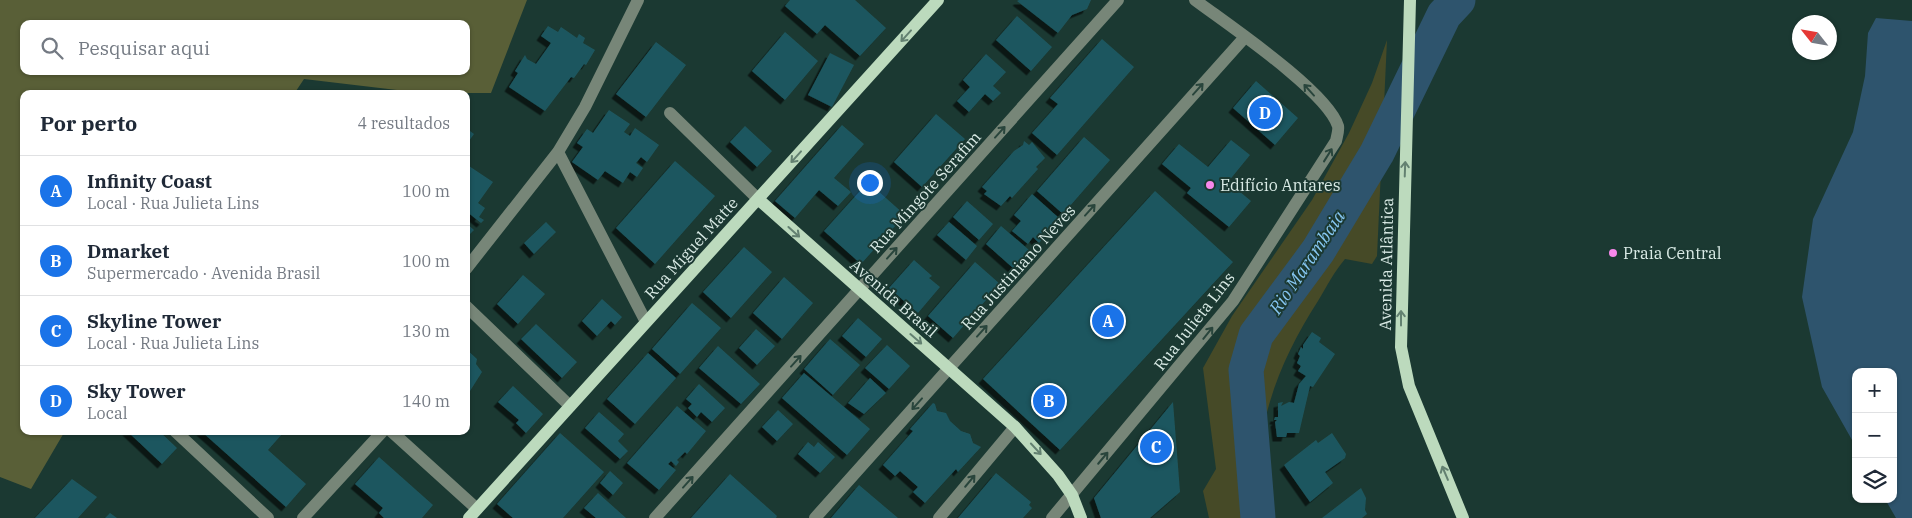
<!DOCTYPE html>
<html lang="pt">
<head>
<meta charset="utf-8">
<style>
  :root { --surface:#fff; --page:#f6f6f7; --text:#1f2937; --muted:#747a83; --line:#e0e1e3; --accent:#1a73e8 }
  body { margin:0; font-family:"IBM Plex Serif",serif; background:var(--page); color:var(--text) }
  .controls { position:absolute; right:15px; bottom:15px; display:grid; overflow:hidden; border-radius:10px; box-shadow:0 1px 4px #0004 }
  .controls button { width:45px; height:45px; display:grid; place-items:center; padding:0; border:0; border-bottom:1px solid var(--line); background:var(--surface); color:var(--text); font:25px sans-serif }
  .compass { position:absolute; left:1792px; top:15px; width:45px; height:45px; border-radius:50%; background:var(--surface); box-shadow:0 1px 4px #0004; rotate:301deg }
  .you { position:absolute; left:869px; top:182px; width:18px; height:18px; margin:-12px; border:4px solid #fff; border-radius:50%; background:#1a73e8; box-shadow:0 0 0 8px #1a73e833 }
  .badge { display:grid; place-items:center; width:32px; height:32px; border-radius:50%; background:var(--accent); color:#fff; font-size:16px; font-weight:700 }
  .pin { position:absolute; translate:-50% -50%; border:2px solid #fff; box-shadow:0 1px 5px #0006 }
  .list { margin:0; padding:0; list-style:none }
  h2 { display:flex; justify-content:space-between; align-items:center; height:65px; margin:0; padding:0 20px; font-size:21px }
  h2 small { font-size:16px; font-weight:400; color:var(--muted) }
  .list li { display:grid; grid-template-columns:32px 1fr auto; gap:15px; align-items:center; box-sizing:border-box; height:70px; padding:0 20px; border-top:1px solid var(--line) }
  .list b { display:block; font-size:19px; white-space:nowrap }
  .list p { margin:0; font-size:16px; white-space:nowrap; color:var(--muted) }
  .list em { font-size:16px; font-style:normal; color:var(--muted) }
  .icon { flex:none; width:28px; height:28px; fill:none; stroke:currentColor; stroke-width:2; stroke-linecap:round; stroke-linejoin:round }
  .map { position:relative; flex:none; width:1912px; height:518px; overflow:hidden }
  .search { position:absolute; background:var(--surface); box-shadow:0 1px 4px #0004; left:20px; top:20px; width:450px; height:55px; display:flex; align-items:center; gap:12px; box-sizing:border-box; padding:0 18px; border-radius:10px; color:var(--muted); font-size:19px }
  .panel { position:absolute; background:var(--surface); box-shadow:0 1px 4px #0004; left:20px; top:90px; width:450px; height:345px; border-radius:10px }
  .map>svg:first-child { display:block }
  .green { fill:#464a27 }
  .forest { fill:#595f37; fill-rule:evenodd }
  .water { fill:#2e546d }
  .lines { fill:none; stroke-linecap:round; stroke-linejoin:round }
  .river { stroke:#2e546d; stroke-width:35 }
  .building { fill:#1e575f; filter:url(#shadow) }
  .minor { stroke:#778678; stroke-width:12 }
  .major { stroke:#bcdabd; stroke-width:12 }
  .oneway { stroke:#638171 }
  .oneway2 { stroke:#29453c }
  .poi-dot { fill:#f788eb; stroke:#1b3932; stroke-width:2 }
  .labels { text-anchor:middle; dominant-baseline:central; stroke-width:4; stroke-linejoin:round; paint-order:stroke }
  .poi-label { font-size:16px; fill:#d9eae5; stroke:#1b3932; text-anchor:start }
  .street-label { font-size:16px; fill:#d9eae5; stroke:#1b3932 }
  .water-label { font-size:18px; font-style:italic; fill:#86c6f1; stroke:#1b3932 }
</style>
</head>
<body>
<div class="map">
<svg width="1912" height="518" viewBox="0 0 1912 518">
  <defs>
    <filter id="shadow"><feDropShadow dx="-4.5" dy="4.5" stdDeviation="0" flood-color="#0009"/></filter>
  </defs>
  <rect width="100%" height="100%" fill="#1b3932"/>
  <path class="green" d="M1387,40L1377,256L1372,264L1345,259C1334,272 1327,286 1318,301C1285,352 1262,406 1258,468C1257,484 1261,502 1263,518H1209L1203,491L1216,469L1203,368L1232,316L1312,200L1349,133L1372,83Z"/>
  <path class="forest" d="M0,0H527L491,93H422L304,79L294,94H24V431H65L31,489L0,477ZM24,24H466V71H24Z"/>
  <path class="water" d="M1876,18L1912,21V518H1896L1885,499H1893V372H1856V447L1822,387L1802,297L1813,219L1853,132L1865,76L1868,33Z"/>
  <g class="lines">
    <path class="river" d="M1258,518L1246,370L1256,335L1318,251L1377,153L1444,15L1458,0"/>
  </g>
  <path class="building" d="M790,0H855L886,28L860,56L825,25L817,34L785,6Z
    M1019,0H1091L1087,9L1072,15L1058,33L1017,1Z
    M1017,16L1052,47L1031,71L996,40Z
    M548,26L558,32L561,27L577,38L579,34L585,38L583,43L595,50L586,65L584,64L574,78L571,77L545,111L509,87L518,73L515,71L525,55L527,59L536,64L551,43L541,36Z
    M785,32L818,61L785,100L752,71Z
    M1102,39L1134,67L1057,155L1032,133L1058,104L1050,98Z
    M656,42L686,65L646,117L616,94Z
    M830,53L854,65L832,107L808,95Z
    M986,54L1006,72L993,86L1001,93L993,101L985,94L969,112L957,101L970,87L963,80Z
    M1256,81L1298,118L1275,145L1233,108Z
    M609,110L630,124L624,132L630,136L635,128L659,145L647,162L641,157L636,163L643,168L637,177L630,172L623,183L605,171L598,180L572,162L583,147L577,143L587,129L593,133Z
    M936,114L965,139L922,187L894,162Z
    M842,125L864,144L834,178L851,192L838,206L819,190L795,218L775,201Z
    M745,126L772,151L757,167L730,142Z
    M466,128L474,134L466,145Z
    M1084,137L1110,160L1063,214L1037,191Z
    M1231,140L1250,155L1228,182L1251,201L1229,227L1187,193L1191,188L1162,164L1179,144L1208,167Z
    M1024,141L1029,145L1032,142L1045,158L1036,167L1038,169L1012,198L1010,196L1001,206L984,194L987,191L982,187L1014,151L1023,145Z
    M675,161L715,196L655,264L616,228Z
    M466,164L493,182L478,203L485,208L479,217L484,220L481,223L466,211Z
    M868,182L905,215L861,264L824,231Z
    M1155,191L1233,262L1060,450L983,379Z
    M1032,194L1060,219L1039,243L1033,237L1028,244L1012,231L1021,221L1014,215Z
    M967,201L993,224L979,240L953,217Z
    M546,222L556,232L534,254L524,243Z
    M949,222L977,246L966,260L937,235Z
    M466,223L474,230L466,238Z
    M1001,226L1029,250L1013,268L986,244Z
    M744,247L772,272L731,318L703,292Z
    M914,260L932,276L929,278L940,287L918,313L889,288Z
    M975,262L1000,284L953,338L928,316Z
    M523,275L545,294L518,324L497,304Z
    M784,277L813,303L782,339L753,313Z
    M602,299L622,317L615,325L611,321L597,336L582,321Z
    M692,303L721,328L680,374L652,349Z
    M858,318L882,339L866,357L842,336Z
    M536,324L577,362L562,378L521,339Z
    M756,329L775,346L757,365L739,348Z
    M1312,332L1321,338L1319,342L1335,354L1313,387L1310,386L1299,433H1287L1286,437H1277L1275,422L1277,420H1274L1275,417H1278V403L1283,402L1281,406L1289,402L1294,403L1299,384L1306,376L1298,371L1301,366L1297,363L1300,356L1298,354L1301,347L1303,349V345Z
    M830,339L860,365L833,395L804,369Z
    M887,345L910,366L889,389L865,368Z
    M718,346L760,384L741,404L699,368Z
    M466,349L477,359L476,364L482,372L470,391L466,390Z
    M648,353L676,378L635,424L607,399Z
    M804,373L870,429L847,455L782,398Z
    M870,378L886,393L864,414L848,403Z
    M699,384L725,408L712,422L701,412L697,417L688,408L692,404L686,399Z
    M513,386L543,414L526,433L516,423L519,420L498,402Z
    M1173,402L1180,492L1150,518H1101L1094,498Z
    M933,403L935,404L937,411L946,413L950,421L961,431L970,434L973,443L981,447L958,472L956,469L925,503L913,492L918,487L900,471L895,476L883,465L913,431L910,429Z
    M677,406L706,431L687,454L685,452L677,460L679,462L676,466L671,461L668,464L676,470L659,490L627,463Z
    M778,410L793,424L777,441L762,427Z
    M599,412L624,434L618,441L628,451L620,459L585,428Z
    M127,431H159L177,448L162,464Z
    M201,431H281L283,433L268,450L306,484L286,507Z
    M560,433L604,472L563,518H513L497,504Z
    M1332,433L1346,454L1345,458L1325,472L1333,483L1310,502L1284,465L1316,440L1318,443Z
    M808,442L814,447L818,442L835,457L820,473L798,454Z
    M379,457L433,505L422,518H384L379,513L383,508L355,484Z
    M610,471L623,483L613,495L600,483Z
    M996,473L1031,502L1029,505L1032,508L1023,518H958Z
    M730,474L777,516L776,518H691Z
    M72,479L97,497L78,518H35Z
    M859,485L898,518H831Z
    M1361,488L1366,498L1365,510L1367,514L1362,518H1322Z
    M598,493L626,518H596L584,508Z
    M110,513L117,518H105Z"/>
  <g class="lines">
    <path class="minor" d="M670,113L758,199
      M558,152L646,322
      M466,269L558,152L585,107L638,0
      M466,306L570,406
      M175,431L268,518
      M391,431L477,509
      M303,518L383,431
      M655,518L1118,0
      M815,518L1245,37
      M939,518L1015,427
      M1052,518L1233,301L1336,141C1337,136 1339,130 1338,126C1327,91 1227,24 1195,0"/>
    <path class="major" d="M1410,0L1401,347L1409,386L1463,518
      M758,199L1015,427L1058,475L1072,495L1081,518
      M469,518L938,0"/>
  </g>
  <defs><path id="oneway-shaft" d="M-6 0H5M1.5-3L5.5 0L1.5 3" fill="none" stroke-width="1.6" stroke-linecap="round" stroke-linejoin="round" transform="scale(1.25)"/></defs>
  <g class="oneway">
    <use href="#oneway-shaft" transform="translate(906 36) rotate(132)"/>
    <use href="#oneway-shaft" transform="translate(796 157) rotate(132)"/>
    <use href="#oneway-shaft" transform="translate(1405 169) rotate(-88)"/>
    <use href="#oneway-shaft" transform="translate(794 232) rotate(42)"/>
    <use href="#oneway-shaft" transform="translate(1401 318) rotate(-90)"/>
    <use href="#oneway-shaft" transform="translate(916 339) rotate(41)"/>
    <use href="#oneway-shaft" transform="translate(1036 449) rotate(47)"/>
    <use href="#oneway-shaft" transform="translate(1445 473) rotate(-113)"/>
  </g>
  <g class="oneway2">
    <use href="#oneway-shaft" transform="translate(1198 89) rotate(-48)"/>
    <use href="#oneway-shaft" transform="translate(1309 90) rotate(-132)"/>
    <use href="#oneway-shaft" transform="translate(1000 132) rotate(-48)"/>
    <use href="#oneway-shaft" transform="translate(1328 155) rotate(-58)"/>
    <use href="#oneway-shaft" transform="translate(1090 210) rotate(-48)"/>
    <use href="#oneway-shaft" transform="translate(892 253) rotate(-48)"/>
    <use href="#oneway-shaft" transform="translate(982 331) rotate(-48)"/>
    <use href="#oneway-shaft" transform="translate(1208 333) rotate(-51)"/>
    <use href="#oneway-shaft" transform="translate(796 361) rotate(-48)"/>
    <use href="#oneway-shaft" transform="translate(917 404) rotate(132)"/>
    <use href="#oneway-shaft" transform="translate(1103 458) rotate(-50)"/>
    <use href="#oneway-shaft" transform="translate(970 481) rotate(-50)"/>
    <use href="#oneway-shaft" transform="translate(688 482) rotate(-48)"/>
  </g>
  <g class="poi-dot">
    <circle cx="1210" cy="185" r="5"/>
    <circle cx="1613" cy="253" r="5"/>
  </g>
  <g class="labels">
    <g class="poi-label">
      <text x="1220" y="185">Edifício Antares</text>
      <text x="1623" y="253">Praia Central</text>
    </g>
    <g class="street-label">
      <text transform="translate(925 192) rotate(-48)">Rua Mingote Serafim</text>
      <text transform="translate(691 248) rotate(-48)">Rua Miguel Matte</text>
      <text transform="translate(1386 264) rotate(-89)">Avenida Atlântica</text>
      <text transform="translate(1018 267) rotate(-48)">Rua Justiniano Neves</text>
      <text transform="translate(894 298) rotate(41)">Avenida Brasil</text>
      <text transform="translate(1194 321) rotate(-52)">Rua Julieta Lins</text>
    </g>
    <g class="water-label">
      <text transform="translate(1307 262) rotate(-56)">Rio Marambaia</text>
    </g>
  </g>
</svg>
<div class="controls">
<button>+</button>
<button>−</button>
<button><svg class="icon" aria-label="layers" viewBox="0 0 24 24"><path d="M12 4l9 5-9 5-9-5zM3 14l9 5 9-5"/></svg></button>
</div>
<svg class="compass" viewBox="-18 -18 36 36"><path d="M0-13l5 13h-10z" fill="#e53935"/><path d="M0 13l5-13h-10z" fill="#747a83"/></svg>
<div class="you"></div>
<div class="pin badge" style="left:1108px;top:321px">A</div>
<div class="pin badge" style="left:1049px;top:401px">B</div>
<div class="pin badge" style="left:1156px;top:447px">C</div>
<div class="pin badge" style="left:1265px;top:113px">D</div>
<div class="search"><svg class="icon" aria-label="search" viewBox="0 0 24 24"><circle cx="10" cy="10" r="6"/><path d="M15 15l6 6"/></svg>Pesquisar aqui</div>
<section class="panel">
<h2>Por perto<small>4 resultados</small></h2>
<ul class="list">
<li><span class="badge">A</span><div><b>Infinity Coast</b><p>Local · Rua Julieta Lins</p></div><em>100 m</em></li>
<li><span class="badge">B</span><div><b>Dmarket</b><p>Supermercado · Avenida Brasil</p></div><em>100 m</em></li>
<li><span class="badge">C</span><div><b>Skyline Tower</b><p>Local · Rua Julieta Lins</p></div><em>130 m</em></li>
<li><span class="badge">D</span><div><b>Sky Tower</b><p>Local</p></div><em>140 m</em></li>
</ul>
</section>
</div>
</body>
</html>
